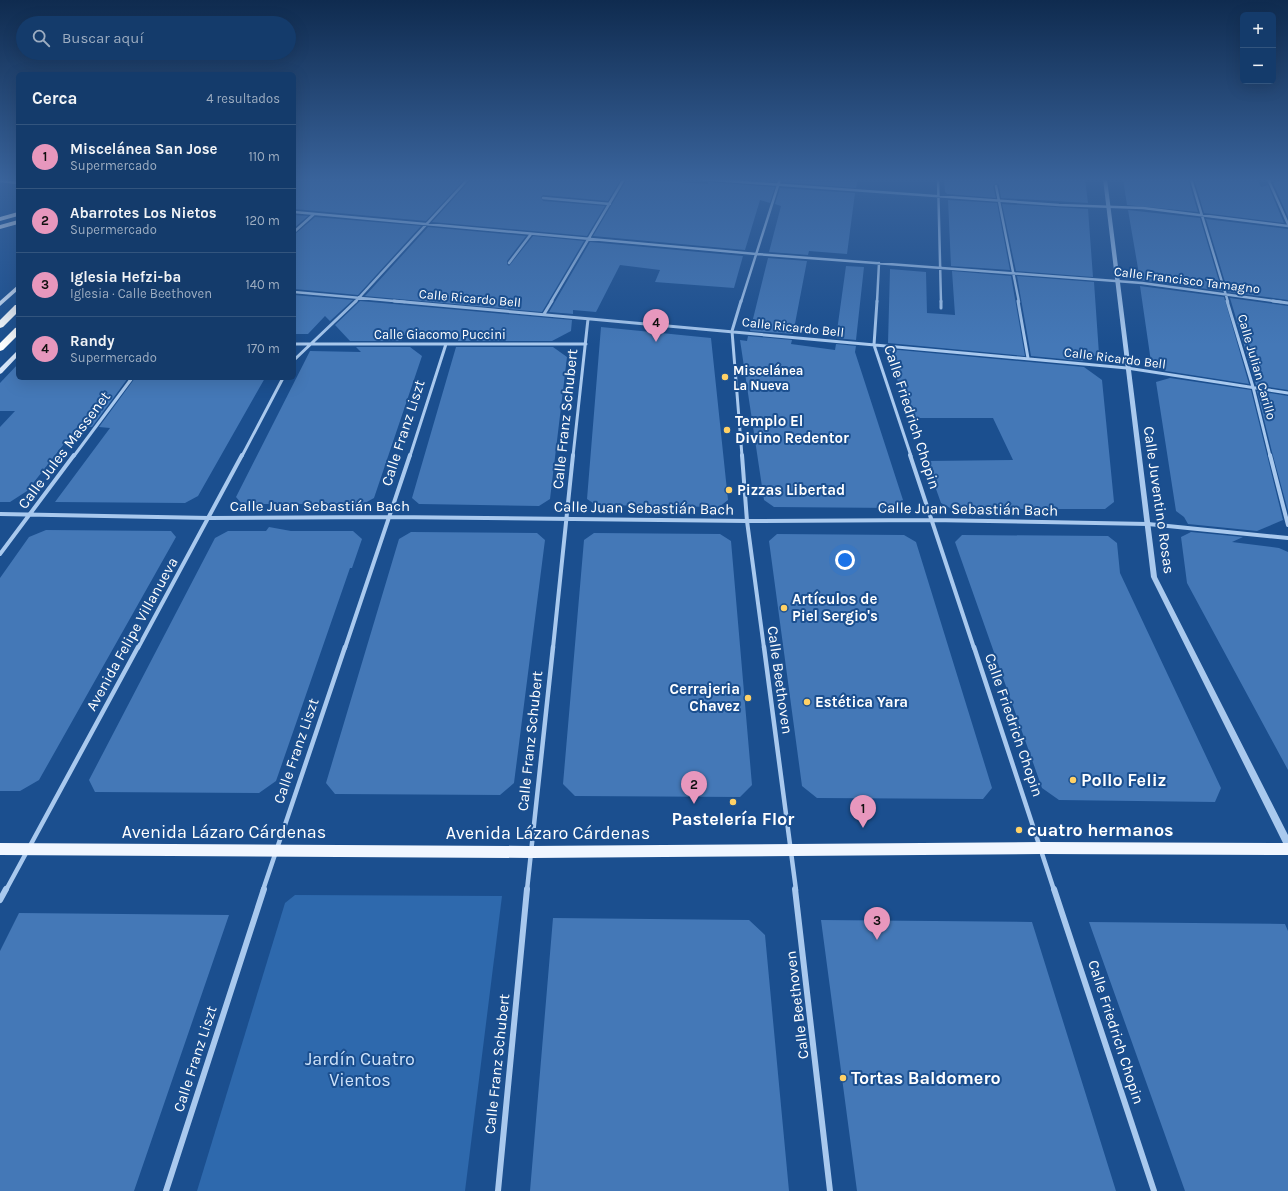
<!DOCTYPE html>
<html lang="es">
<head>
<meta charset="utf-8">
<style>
  :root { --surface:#143b6b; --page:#1d4271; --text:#f1f3f6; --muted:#9dadc1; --line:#33557e; --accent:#e797bd }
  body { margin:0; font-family:Karla,sans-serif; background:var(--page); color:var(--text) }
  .controls { position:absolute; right:12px; top:12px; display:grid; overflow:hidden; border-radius:6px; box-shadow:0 4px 16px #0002 }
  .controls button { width:36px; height:36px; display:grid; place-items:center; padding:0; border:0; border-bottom:1px solid var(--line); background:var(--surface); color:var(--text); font:20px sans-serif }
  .you { position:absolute; left:845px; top:560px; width:14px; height:14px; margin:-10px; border:3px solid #fff; border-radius:50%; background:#1a73e8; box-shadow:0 0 0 6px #1a73e833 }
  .badge { display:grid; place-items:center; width:26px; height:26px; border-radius:50%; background:var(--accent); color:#111; font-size:13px; font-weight:700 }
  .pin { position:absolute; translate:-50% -33px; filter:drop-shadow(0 1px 2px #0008) }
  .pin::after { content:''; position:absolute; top:21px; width:14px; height:12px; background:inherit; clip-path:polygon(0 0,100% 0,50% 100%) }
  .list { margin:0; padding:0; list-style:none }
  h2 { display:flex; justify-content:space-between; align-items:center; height:52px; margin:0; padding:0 16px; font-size:17px }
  h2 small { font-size:13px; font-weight:400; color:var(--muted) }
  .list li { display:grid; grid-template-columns:26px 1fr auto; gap:12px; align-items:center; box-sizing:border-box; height:64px; padding:0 16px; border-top:1px solid var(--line) }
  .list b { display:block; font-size:15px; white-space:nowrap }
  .list p { margin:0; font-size:13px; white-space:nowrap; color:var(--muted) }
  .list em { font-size:13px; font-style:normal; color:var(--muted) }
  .icon { flex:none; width:22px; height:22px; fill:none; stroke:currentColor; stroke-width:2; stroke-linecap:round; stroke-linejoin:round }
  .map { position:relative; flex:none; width:1288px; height:1191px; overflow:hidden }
  .search { position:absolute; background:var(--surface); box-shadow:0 4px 16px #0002; left:16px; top:16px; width:280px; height:44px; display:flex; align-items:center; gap:10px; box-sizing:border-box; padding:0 14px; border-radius:22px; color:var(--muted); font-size:15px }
  .panel { position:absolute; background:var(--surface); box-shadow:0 4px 16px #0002; left:16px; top:72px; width:280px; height:308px; border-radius:6px }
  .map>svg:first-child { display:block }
  .green { fill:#2e69ad }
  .building { fill:#4478b7 }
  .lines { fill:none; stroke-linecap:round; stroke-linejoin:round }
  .minor-far4 { stroke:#a9c9ee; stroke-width:2.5 }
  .minor-far3 { stroke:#a9c9ee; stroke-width:3 }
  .minor-far2 { stroke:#a9c9ee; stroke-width:4 }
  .minor-far1 { stroke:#a9c9ee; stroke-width:4.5 }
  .minor { stroke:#a9c9ee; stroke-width:6 }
  .tertiary { fill:#a9c9ee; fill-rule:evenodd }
  .secondary { fill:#d6e6fa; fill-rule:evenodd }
  .primary { fill:#f0f6ff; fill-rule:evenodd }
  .motorway { fill:#fff; fill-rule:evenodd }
  .poi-dot { fill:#ffd166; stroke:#1b4f8f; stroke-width:1.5 }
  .labels { text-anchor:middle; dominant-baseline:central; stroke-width:4; stroke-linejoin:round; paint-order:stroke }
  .far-street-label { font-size:13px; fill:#fff; stroke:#1b4f8f }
  .far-poi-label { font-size:13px; font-weight:bold; fill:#fff; stroke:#1b4f8f; text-anchor:start }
  .street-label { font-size:15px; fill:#fff; stroke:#1b4f8f }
  .poi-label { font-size:15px; font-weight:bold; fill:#fff; stroke:#1b4f8f; text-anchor:start }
  .near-poi-label { font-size:18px; font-weight:bold; fill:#fff; stroke:#1b4f8f; text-anchor:start }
  .near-street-label { font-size:18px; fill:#fff; stroke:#1b4f8f }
  .near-park-label { font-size:18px; fill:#cfe3fa; stroke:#1b4f8f }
</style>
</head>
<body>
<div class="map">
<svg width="1288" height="1191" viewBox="0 0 1288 1191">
  <rect width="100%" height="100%" fill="#1b4f8f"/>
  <path class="green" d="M295,895L502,896L465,1191H197L285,903Z"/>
  <path class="building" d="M294,179H465L426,221L294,209Z
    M471,179H621L608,201L543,195L541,197L543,201L605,206L587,236L432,222Z
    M627,179L708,184V182L775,187L770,203L760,200L745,250L593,236Z
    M783,179H858L856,188L782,182Z
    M944,179H1085L1088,203L1001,198L999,185L996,183L993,186L996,198L947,194L945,192Z
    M1123,179H1188L1198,212L1127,205Z
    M1194,179H1257L1261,187L1268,185L1284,223L1204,213Z
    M1288,179V217L1273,183Z
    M780,188L855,193L847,254L809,251L808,255L769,252L781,206L775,204Z
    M948,200L997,203L1010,270L951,266Z
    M1002,204L1088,209L1093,277L1016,271Z
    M1128,210L1200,218L1222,291L1140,280Z
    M294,215L308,216L294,228Z
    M315,217L421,226L358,295L294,289V235Z
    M1206,219L1288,229V300L1228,292Z
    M428,227L526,236L507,261V264L509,266L533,236L584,241L542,312L365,296Z
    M590,242L743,256L734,288L655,282L660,270L620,265L596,312L573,310V314L549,312Z
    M768,258L807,261L793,334L750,331Z
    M846,266L864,267L856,340L836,338Z
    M890,269L926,272L927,313L955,315L952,271L1011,276L1025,356L888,343Z
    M1017,276L1094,282L1099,354L1083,361L1031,356Z
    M1140,286L1224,297L1249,384L1166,371L1151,362Z
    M294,295L353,300L330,321L325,316L308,334H294Z
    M1230,298L1288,306V390L1256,385Z
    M360,301L572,320L571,331L552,341H458L459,335H394L402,341H350L335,325Z
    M601,327L711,338L728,500L719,507L596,505L587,499Z
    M748,336L792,340L791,344L835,350L836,344L856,346L855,352L903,500L895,508L774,507L764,500L740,340L747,341Z
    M356,347H410L422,356L374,498L363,504H242L236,497L310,351L361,352Z
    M456,347H553L567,357L550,499L539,506L419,504L412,498Z
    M888,349L1084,367L1102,380L1114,502L1105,509H952L941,503L926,461L1013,460L993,418H911L888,354Z
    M18,364V378H128L92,427L78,426L27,491L10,502H0V427L15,411H0V383Z
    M135,378H265L198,496L185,503L55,502L110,428L99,427Z
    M1170,378L1251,390L1283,520L1257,531L1188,524L1184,517L1176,511L1156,382Z
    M1257,391L1288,396V511L1272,452Z
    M269,527L291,531H353L362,539L352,568H350L276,781L259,793L95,792L89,780L215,538L228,531H266Z
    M46,530L171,531L176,537L39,780L20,791H0V578L29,537Z
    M411,532L537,533L545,540L514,783L500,795L335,794L326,783L399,539Z
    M1191,532L1243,537L1232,542L1279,548L1288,552V770L1187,583L1181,537Z
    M594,533L720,534L731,541L752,785L740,797L575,796L563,784L584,540Z
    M777,534L904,535L916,542L992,788L983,799L817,798L802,786L769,541Z
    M962,535L1108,536L1117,543L1120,573L1221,788L1215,802L1059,800L1042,788L955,542Z
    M19,913L229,915L134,1191H0V951Z
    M553,918L749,920L765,935L789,1191H530Z
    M821,920L1032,922L1116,1191H857Z
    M1089,922L1285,924L1288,931V1191H1185Z"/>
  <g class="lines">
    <path class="minor-far4" d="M700,179L1059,205L1143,208L1288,226
      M938,179L941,302
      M1191,179L1228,302
      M1268,179L1288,224
      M0,181L18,183
      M996,186L1019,302
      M543,198L610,204
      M294,212L756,254L1142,283L1281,302
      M294,232L314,214
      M509,263L531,234
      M294,292L405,302
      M355,302L468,179
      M551,302L624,179
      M741,302L780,179
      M877,302L879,263"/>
    <path class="minor-far3" d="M394,301L1127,368L1288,393
      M741,301L732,331L742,456
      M877,301L874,345L911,456
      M941,301V308
      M1018,301L1028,358
      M1227,301L1253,387L1270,456
      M1273,301L1288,303
      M544,314L552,301
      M294,344H586
      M294,360L356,301
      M74,456L132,378
      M242,456L283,378
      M410,456L446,344
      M573,456L588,319"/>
    <path class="minor-far2" d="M742,455L747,521L764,648
      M910,455L974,648
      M1270,455L1288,525
      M0,514L209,518L390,517L747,521L931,520L1148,524L1288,538
      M0,554L74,455
      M138,648L242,455
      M345,648L410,455
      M553,648L573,455"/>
    <path class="minor-far1" d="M764,647L796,890
      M974,647L1054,890
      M6,890L138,647
      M263,890L345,647
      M527,890L553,647"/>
    <path class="minor" d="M795,889L830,1191
      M1054,889L1154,1191
      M0,900L6,889
      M166,1191L264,889
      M498,1191L527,889"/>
    <path class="tertiary" d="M1103,179H1107L1157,577L1288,835V848L1285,847L1151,577Z"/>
    <path class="secondary" d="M18,285V290L0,306V301Z
      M18,351V356L2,373L0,374V368L16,352Z"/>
    <path class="primary" d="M18,212V216L0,221V217Z
      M18,220V224L0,229V225Z
      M1042,842L1288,843V855L1042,854L531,858L0,855V843L531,846Z"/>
    <path class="motorway" d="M15,305H18V312L3,327L0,328V320Z
      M18,327V335L3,350L0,351V343L15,328Z"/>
  </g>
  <linearGradient id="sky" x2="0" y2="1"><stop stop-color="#0f2b4f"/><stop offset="0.52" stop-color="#39639b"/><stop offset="1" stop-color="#39639b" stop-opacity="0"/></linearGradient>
  <rect width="1288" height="345" fill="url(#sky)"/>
  <g class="poi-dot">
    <circle cx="725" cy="377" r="4"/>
    <circle cx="727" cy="430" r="4"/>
    <circle cx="729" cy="490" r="4"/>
    <circle cx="784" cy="608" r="4"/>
    <circle cx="748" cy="698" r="4"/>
    <circle cx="807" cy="702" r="4"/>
    <circle cx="1073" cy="780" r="4"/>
    <circle cx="733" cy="802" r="4"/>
    <circle cx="1019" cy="830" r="4"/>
    <circle cx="843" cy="1078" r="4"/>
  </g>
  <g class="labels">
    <g class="far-street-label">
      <text transform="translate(1187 280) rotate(7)">Calle Francisco Tamagno</text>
      <text transform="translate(470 298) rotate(5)">Calle Ricardo Bell</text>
      <text transform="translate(793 327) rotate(6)">Calle Ricardo Bell</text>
      <text x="440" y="334">Calle Giacomo Puccini</text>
      <text transform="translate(1115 358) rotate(7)">Calle Ricardo Bell</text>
      <text transform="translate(1257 367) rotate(74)">Calle Julian Carillo</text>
    </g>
    <g class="far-poi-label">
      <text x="733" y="370">Miscelánea<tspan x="733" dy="15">La Nueva</tspan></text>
    </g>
    <g class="street-label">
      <text transform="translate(912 417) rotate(72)">Calle Friedrich Chopin</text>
      <text transform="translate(565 419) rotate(-84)">Calle Franz Schubert</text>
      <text transform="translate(403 433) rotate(-72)">Calle Franz Liszt</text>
      <text transform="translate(64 450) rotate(-53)">Calle Jules Massenet</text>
      <text transform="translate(1159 500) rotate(82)">Calle Juventino Rosas</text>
      <text x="320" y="506">Calle Juan Sebastián Bach</text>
      <text transform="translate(644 508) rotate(1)">Calle Juan Sebastián Bach</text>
      <text transform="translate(968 509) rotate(1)">Calle Juan Sebastián Bach</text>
      <text transform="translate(132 634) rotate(-61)">Avenida Felipe Villanueva</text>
      <text transform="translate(780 680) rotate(82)">Calle Beethoven</text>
      <text transform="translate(1014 725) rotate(71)">Calle Friedrich Chopin</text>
      <text transform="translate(530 741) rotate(-84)">Calle Franz Schubert</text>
      <text transform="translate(296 751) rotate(-71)">Calle Franz Liszt</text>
      <text transform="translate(797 1005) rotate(-97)">Calle Beethoven</text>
      <text transform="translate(1116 1032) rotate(72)">Calle Friedrich Chopin</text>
      <text transform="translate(195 1059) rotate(-72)">Calle Franz Liszt</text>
      <text transform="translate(497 1064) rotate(-84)">Calle Franz Schubert</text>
    </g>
    <g class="poi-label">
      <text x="735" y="421">Templo El<tspan x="735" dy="17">Divino Redentor</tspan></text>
      <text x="737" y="490">Pizzas Libertad</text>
      <text x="792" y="599">Artículos de<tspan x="792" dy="17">Piel Sergio's</tspan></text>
      <text x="740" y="689" text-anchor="end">Cerrajeria<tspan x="740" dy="17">Chavez</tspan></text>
      <text x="815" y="702">Estética Yara</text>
    </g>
    <g class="near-poi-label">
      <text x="1081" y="780">Pollo Feliz</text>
      <text x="733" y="819" text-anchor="middle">Pastelería Flor</text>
      <text x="1027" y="830">cuatro hermanos</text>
      <text x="851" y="1078">Tortas Baldomero</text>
    </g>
    <g class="near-street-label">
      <text x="224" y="832">Avenida Lázaro Cárdenas</text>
      <text x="548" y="833">Avenida Lázaro Cárdenas</text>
    </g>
    <g class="near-park-label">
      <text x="360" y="1059">Jardín Cuatro<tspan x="360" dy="21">Vientos</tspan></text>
    </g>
  </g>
</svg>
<div class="controls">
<button>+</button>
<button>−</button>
</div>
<div class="you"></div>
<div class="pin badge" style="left:863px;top:828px">1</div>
<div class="pin badge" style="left:694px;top:804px">2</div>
<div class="pin badge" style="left:877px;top:940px">3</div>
<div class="pin badge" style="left:656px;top:342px">4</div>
<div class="search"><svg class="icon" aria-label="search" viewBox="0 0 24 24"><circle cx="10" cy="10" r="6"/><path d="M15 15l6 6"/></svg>Buscar aquí</div>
<section class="panel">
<h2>Cerca<small>4 resultados</small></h2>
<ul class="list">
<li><span class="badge">1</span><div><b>Miscelánea San Jose</b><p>Supermercado</p></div><em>110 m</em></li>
<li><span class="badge">2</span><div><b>Abarrotes Los Nietos</b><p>Supermercado</p></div><em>120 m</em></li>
<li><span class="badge">3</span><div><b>Iglesia Hefzi-ba</b><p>Iglesia · Calle Beethoven</p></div><em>140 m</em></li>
<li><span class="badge">4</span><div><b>Randy</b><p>Supermercado</p></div><em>170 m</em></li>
</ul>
</section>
</div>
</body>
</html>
